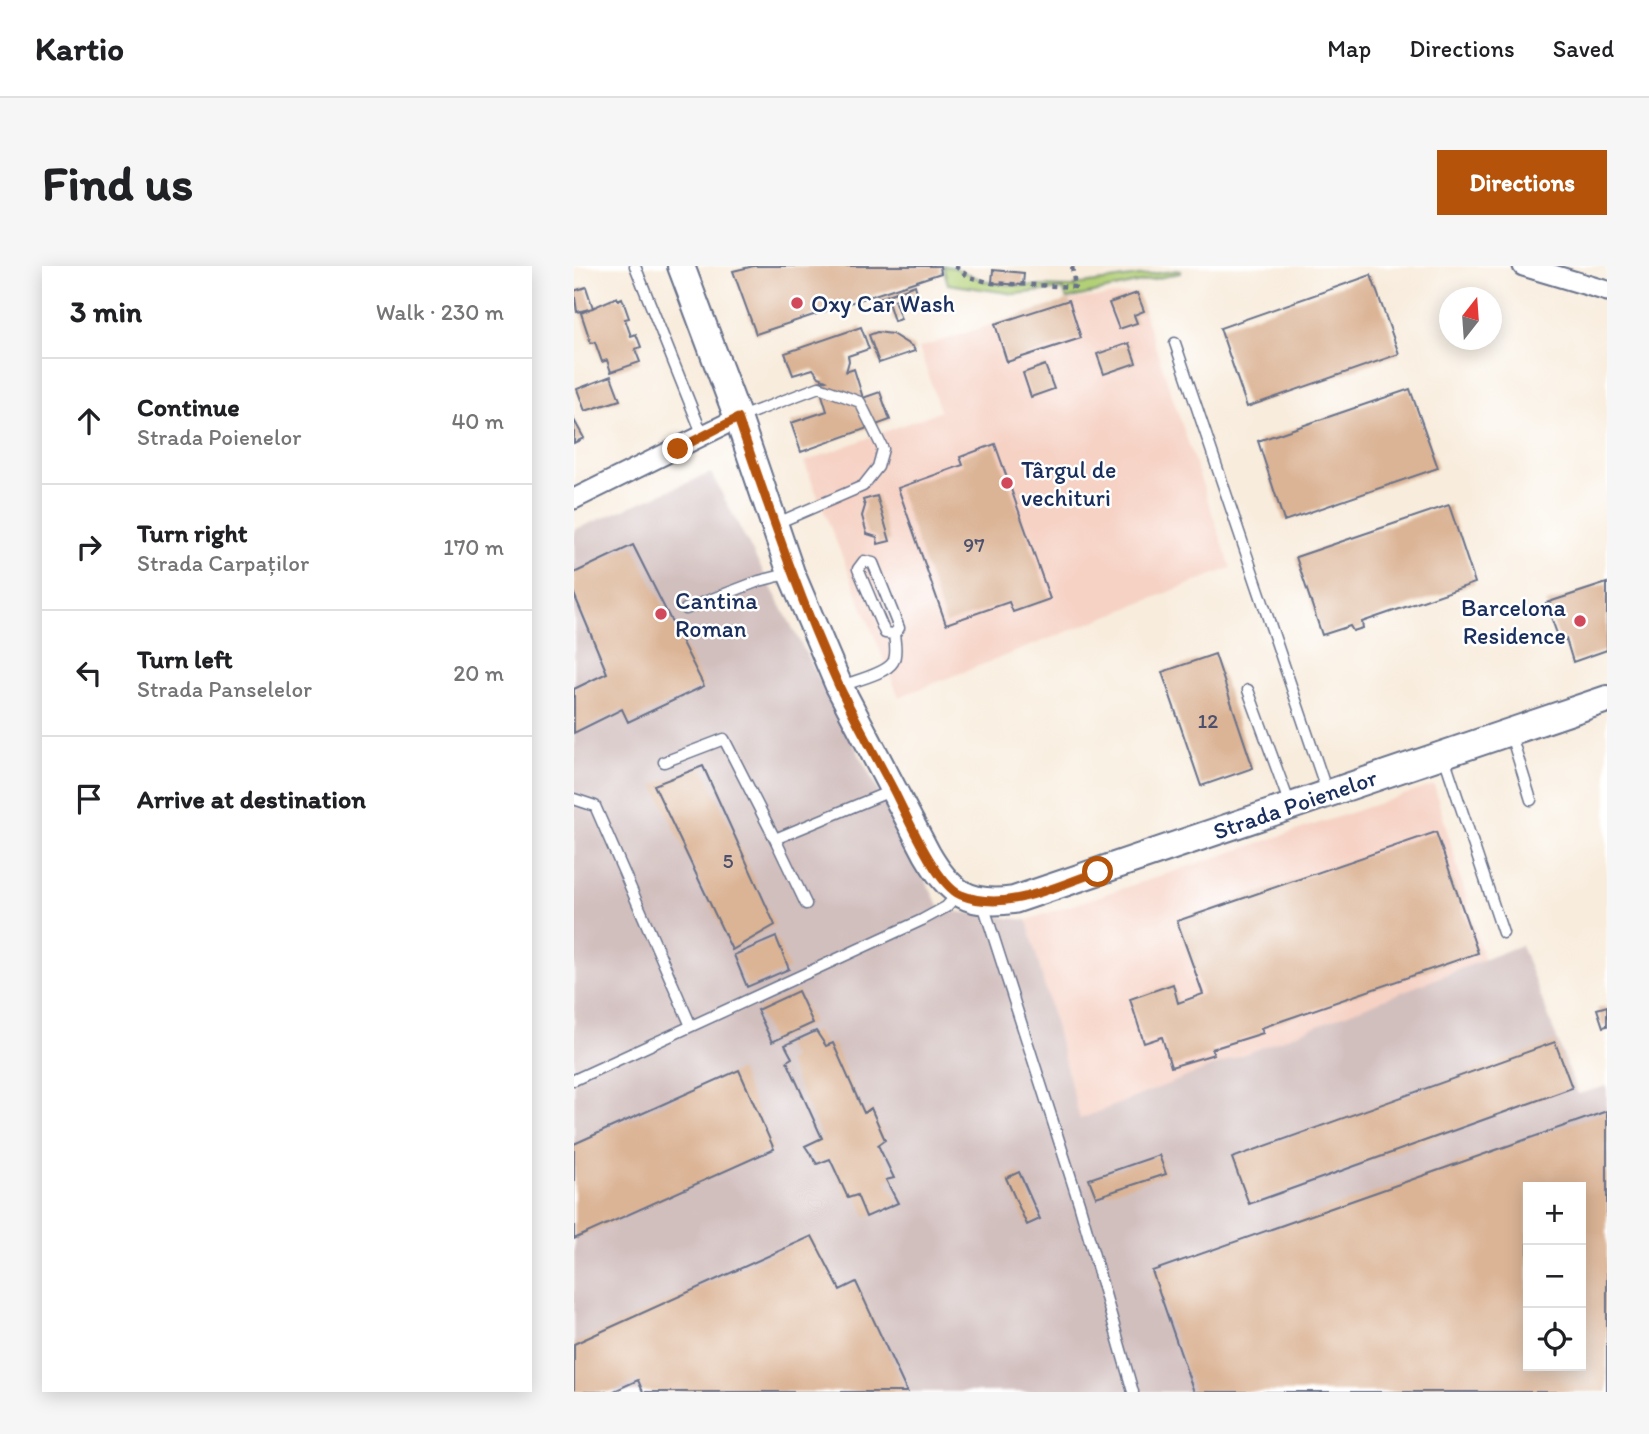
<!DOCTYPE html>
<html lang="en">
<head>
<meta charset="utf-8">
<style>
  :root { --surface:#fff; --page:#f6f6f6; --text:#202124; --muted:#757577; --line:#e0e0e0; --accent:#b45309 }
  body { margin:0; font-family:Itim,sans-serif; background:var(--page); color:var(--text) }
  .controls { position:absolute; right:21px; bottom:21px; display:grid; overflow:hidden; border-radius:0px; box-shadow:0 4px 18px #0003 }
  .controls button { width:63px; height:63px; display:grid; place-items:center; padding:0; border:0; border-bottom:2px solid var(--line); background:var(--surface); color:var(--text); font:35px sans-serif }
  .compass { position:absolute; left:865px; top:21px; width:63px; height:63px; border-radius:50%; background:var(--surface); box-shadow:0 4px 18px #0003; rotate:17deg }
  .stop { position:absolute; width:21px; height:21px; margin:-16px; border:5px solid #b45309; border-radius:50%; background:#fff }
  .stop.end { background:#b45309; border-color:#fff; box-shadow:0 2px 7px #0008 }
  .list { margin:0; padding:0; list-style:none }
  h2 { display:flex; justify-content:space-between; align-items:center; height:91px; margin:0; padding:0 28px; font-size:30px }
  h2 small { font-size:23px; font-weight:400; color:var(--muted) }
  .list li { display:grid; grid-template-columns:46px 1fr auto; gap:21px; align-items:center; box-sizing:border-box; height:126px; padding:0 28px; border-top:2px solid var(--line) }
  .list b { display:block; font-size:26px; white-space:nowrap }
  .list p { margin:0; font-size:23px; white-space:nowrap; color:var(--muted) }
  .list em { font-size:23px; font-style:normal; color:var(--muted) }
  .icon { flex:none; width:38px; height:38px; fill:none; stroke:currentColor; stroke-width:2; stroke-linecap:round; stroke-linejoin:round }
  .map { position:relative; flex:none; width:1033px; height:1126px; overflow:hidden; border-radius:0px }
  header { display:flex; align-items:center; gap:42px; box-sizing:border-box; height:98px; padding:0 35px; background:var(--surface); border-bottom:2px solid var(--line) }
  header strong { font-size:33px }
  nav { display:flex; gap:38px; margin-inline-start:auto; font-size:24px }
  .intro { display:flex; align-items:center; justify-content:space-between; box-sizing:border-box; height:168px; padding:0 42px }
  h1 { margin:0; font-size:49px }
  .button { padding:18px 32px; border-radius:0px; background:var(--accent); color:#fff; font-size:24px; font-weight:700 }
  main { display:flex; gap:42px; padding:0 42px }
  aside { flex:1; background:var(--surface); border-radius:0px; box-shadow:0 4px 18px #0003 }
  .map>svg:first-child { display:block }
  .built { fill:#f6d2c4 }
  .industrial { fill:#d1bfbe; fill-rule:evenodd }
  .green { fill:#b3d076; stroke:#67806a; stroke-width:2 }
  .building { fill:#dbb495; fill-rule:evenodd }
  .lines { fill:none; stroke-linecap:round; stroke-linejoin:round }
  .lane-casing { stroke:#68718a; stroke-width:13 }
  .street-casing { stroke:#68718a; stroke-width:23 }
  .secondary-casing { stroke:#68718a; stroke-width:30 }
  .path { stroke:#68718a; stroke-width:4.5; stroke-dasharray:5 5; stroke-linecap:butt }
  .lane { stroke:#fff; stroke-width:10 }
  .street { stroke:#fff; stroke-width:19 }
  .secondary { stroke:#fff; stroke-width:26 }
  .route { stroke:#b45309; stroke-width:9 }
  .poi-dot { fill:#d1495b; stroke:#fff; stroke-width:2.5 }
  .labels { text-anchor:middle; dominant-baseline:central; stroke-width:5; stroke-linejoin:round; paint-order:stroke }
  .number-label { font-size:21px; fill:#4b506c }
  .poi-label { font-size:24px; fill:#1b2f5e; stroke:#fff; text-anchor:start }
  .street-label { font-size:24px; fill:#1b2f5e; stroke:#fff }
</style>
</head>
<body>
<header>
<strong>Kartio</strong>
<nav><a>Map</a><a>Directions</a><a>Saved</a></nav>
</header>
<div class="intro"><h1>Find us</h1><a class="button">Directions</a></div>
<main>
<aside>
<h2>3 min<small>Walk · 230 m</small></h2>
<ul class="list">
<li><svg class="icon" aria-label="ahead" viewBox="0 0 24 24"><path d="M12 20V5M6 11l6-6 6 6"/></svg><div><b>Continue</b><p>Strada Poienelor</p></div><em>40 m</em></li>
<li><svg class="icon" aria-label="right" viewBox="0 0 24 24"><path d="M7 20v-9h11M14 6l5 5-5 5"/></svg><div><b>Turn right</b><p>Strada Carpaților</p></div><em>170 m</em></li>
<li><svg class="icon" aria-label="left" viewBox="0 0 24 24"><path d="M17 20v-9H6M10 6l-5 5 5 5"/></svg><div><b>Turn left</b><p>Strada Panselelor</p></div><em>20 m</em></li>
<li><svg class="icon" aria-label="arrive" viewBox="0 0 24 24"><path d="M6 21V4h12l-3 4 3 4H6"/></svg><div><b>Arrive at destination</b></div></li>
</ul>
</aside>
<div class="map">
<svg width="1033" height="1126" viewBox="0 0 1033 1126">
  <rect width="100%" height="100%" fill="#fff"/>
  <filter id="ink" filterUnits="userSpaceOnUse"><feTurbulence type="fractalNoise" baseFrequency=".0143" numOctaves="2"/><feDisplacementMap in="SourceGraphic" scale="14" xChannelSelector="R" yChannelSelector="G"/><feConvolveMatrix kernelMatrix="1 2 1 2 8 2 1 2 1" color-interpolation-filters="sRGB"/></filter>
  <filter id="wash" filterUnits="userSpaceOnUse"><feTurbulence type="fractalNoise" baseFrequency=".00686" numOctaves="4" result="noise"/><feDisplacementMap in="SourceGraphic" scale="28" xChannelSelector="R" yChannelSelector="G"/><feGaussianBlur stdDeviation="1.57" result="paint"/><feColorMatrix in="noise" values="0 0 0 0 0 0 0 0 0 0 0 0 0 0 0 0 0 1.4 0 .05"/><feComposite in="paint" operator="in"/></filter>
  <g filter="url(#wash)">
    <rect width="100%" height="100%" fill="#f8ecdc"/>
    <path class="built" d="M563,27L657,302L325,431L230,196L366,145L345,82L495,34Z
      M860,519L910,694L506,854L453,654Z"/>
    <path class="industrial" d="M137,207L367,644L453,654L506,853L947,679L1004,828L1033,820V1126H0V264ZM954,921H1007V1100H954Z"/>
    <path class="green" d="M369,0C387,0 400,14 419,17C445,21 474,20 501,21V19L606,4V7L493,33L489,23L441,28L374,18Z"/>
    <g id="blocks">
      <path class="building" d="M180,0H366L367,7L182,68L159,5Z
        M419,4L450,7L449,19L418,17Z
        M797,9L825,88L673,141L646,62Z
        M341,19L343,26L320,34L327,53L320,55L314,36L306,39L303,33Z
        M12,21L19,42L3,46L0,25Z
        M563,27L570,45L560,49L563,57L545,63L535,37Z
        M43,31L44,34L48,32L55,52L51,53L57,70L62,68L67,81L61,83L66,96L37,106L33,94L28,96L21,76L17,77L7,47Z
        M495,34L507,72L433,96L421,58Z
        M287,61L295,83L274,90L275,95L272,106L280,103L289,132L306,126L316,154L227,186L217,157L253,145L244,116L252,114L245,111L239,103L219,109L211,87Z
        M303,66L318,68L339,81L341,85L305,97L295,69Z
        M555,77L562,97L530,108L523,88Z
        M471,99L480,123L457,131L449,107Z
        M37,110L46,134L11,145L3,123Z
        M836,123L864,202L710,255L684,175Z
        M0,154L10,172L0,177Z
        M421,178L476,333L439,346L435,336L372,358L324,222L389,199L386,191Z
        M303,230L316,275L304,278L303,271L293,268L288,250L291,240L289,234Z
        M875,239L901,317L788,356L789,362L779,365L776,360L748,369L722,291Z
        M59,279L130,420L54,456L48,443L0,467V423L33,407L0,328V307Z
        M1033,317V384L999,396L992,373L986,376L972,337Z
        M641,388L679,502L627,520L588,406Z
        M129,500L201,659L158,684L80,519Z
        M862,566L904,687L687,762L689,767L638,783L640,788L597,801L588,771L570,777L556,733L599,718L604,737L629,728L603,655Z
        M202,671L215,703L173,721L160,689Z
        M224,725L239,757L198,776L183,744Z
        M1033,740V760L1029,761L1023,743Z
        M242,765L252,780L259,777L290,847L297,842L311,874L304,879L320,912L312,914L324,937L292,951L283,929L274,932L256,893L243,898L231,880L248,872L213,795L218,792L211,779Z
        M981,776L998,822L675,938L658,892Z
        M165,804L200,883L0,973V878Z
        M1033,845V1126H620L578,1005ZM954,921H1007V1100H954Z
        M585,889L592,908L522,931L515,913Z
        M445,906L466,953L453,959L432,912Z
        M238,970L266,1024L282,1016L333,1126H69L64,1114L38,1126H0V1078Z"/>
    </g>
  </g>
  <g filter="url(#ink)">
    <use href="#blocks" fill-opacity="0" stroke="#68718a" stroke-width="2"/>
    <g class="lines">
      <g class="lane-casing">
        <path id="lane" d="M61,0L129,170
          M601,77L753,526
          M164,152L245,121L286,136L309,183L304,201L289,220L201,258
          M112,343L185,315L217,307
          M267,420C279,415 312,408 319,396C323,389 321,376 320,368L325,362L299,297L290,295L284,303L311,367L320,368
          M674,424L716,539
          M936,466L957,534
          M870,491L929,667
          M90,496L150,473L201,573L319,524
          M0,533L21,540L117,760
          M201,573L232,638
          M409,638L505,937L559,1126
          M0,814L348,654L372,641L384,628"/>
      </g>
      <g class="street-casing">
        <path id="street" d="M949,0L1033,25
          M0,233L164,152"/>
      </g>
      <g class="secondary-casing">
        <path id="secondary" d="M107,0L164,152L217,307L265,420L353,588C375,626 394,641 440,634L1033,433"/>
      </g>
      <path class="path" d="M381,0L395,11L418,17L501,21L498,0"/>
      <use href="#lane" class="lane"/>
      <use href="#street" class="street"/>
      <use href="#secondary" class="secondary"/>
    </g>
  </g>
  <g class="lines" filter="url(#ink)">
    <path class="route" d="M104,183L164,152C195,242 225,333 265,420C282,455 301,489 319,523C332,548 362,619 387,629C432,647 481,620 524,606"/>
  </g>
  <g class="poi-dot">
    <circle cx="223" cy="37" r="7"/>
    <circle cx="433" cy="217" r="7"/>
    <circle cx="87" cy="348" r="7"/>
    <circle cx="1006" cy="355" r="7"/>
  </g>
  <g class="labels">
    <g class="number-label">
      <text x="400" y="278">97</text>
      <text x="634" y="454">12</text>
      <text x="154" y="594">5</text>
    </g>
    <g class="poi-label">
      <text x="237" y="37">Oxy Car Wash</text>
      <text x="447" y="203">Târgul de<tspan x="447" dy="28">vechituri</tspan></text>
      <text x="101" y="334">Cantina<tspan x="101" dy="28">Roman</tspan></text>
      <text x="992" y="341" text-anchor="end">Barcelona<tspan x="992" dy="28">Residence</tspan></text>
    </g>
    <g class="street-label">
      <text transform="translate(721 538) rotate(-19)">Strada Poienelor</text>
    </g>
  </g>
</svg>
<div class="controls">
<button>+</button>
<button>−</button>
<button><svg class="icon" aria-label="locate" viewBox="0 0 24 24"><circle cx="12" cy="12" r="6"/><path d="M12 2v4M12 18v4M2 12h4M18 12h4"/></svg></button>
</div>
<svg class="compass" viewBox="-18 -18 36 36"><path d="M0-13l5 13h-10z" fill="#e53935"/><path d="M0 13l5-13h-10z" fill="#757577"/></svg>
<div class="stop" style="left:524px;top:606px"></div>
<div class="stop end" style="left:104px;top:183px"></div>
</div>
</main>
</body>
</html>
